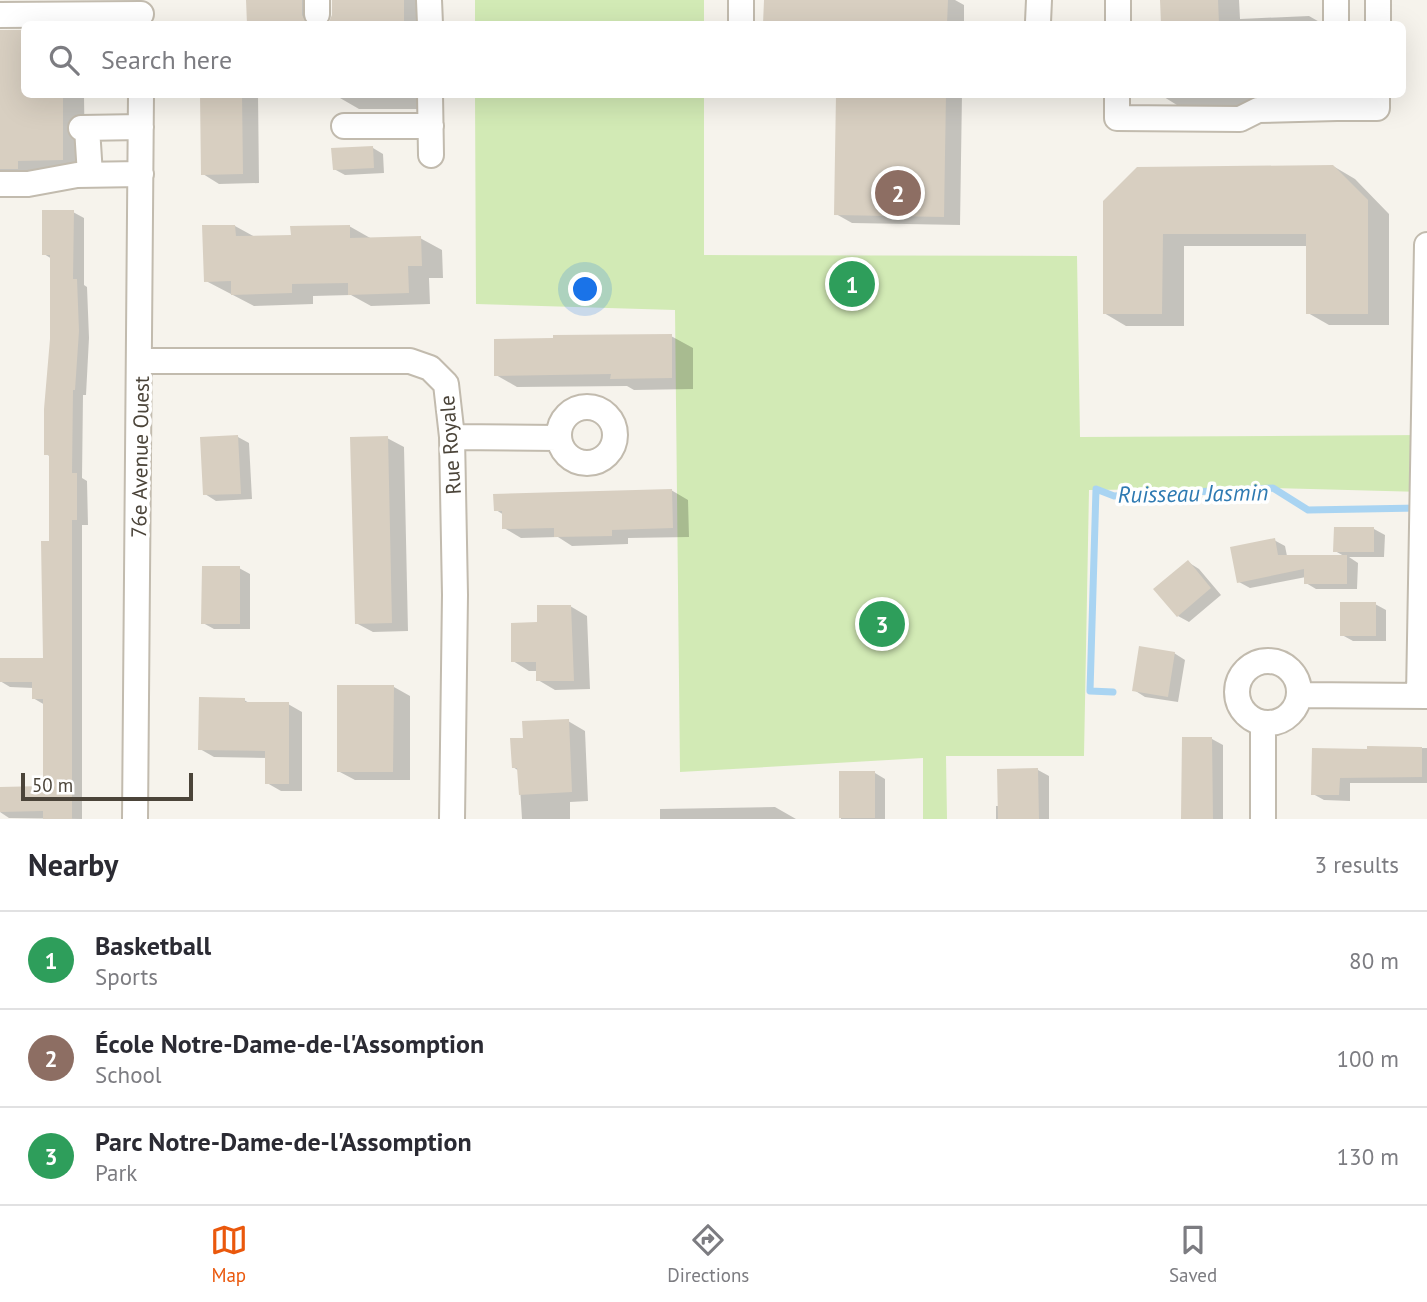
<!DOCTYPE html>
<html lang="en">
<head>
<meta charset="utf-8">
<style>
  :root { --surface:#fff; --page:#f2f2f3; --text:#2b2b33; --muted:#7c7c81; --line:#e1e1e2; --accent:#ea580c }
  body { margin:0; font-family:"PT Sans",sans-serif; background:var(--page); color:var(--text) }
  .scale { position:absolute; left:21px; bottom:18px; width:172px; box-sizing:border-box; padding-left:7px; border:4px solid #4b4439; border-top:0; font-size:19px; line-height:24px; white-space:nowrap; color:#4b4439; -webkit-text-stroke:5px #fff; paint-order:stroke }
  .you { position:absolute; left:586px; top:290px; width:24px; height:24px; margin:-18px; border:5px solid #fff; border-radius:50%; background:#1a73e8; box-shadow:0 0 0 10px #1a73e833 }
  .badge { display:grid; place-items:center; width:46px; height:46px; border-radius:50%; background:var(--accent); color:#fff; font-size:23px; font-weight:700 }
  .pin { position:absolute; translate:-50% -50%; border:4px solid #fff; box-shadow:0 2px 7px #0006 }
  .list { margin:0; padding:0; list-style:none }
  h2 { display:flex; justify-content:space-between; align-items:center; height:91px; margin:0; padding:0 28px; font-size:30px }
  h2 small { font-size:23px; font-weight:400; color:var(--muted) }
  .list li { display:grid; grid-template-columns:46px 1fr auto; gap:21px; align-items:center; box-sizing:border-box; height:98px; padding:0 28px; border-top:2px solid var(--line) }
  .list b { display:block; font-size:26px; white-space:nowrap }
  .list p { margin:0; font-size:23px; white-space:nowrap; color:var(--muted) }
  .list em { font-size:23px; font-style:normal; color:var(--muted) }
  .icon { flex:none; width:38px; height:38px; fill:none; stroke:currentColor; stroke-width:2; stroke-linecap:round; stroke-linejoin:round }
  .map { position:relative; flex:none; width:1427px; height:819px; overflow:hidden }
  .search { position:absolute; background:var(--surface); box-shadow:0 7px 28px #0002; left:21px; right:21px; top:21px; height:77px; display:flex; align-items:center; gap:18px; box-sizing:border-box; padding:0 24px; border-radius:10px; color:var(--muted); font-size:26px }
  .sheet { height:385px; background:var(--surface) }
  nav { display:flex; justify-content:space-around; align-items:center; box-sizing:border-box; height:98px; border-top:2px solid var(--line); background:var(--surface); font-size:19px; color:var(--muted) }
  nav a { display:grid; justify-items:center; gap:4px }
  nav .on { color:var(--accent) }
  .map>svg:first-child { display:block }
  .green { fill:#d2eab5 }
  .shadow { fill:#0003 }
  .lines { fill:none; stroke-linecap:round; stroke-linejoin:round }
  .stream { stroke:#a9d4f2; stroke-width:7 }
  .building { fill:#d8cfc1 }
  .minor-casing { stroke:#c2bbae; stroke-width:28 }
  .minor { stroke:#fff; stroke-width:24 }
  .labels { text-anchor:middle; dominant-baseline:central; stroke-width:7; stroke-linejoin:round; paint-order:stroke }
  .street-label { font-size:21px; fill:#4b4439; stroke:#fff }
  .water-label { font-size:23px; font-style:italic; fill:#2e7ab2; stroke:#fff }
</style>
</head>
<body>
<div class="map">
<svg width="1427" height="819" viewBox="0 0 1427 819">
  <rect width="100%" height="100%" fill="#f6f3ec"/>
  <path class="green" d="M475,0H704V24H475Z
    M475,95H704V255L1077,256L1080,437L1423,435V492L1273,488L1089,490L1084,756H946L947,819H923V758L680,772L675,310L476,304Z"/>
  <path class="shadow" d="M248,0H327L321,24H249Z
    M334,0H423V24H333L330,23L334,15Z
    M765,0H955L964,5V24H765Z
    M1162,0H1239L1240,19L1309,16L1323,24H1163Z
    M0,32H24V94H84L85,172L18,182L0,171Z
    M202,94H258L259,183L219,184L203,174Z
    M340,94H424V109H359L340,98Z
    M838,94H962L960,225L852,223L836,214Z
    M1164,94H1332L1333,105L1185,110L1164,97Z
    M373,148L383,154L384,173L345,175L334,169Z
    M1333,166L1355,179L1389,214V325H1329L1308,313V246H1184V326H1126L1104,313L1105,202Z
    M73,212L84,218V285L87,287L89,338L86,395H83L82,478L87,481L88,525H82V819L9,818L0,812V788H45V705L33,698V688L10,687L0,681V659H45L50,543L51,457L46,454L52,339V259L44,254Z
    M235,226L255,237L292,236L349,226L372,239L420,238L442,250L443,278H429L430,304L371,306L351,295L313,296V304L254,306L206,281Z
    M671,336L693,348V389L634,390L627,386L517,387L496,375Z
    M238,437L249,443L252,499L216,501L205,494Z
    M387,438L404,447L408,631L373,632L356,623Z
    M671,490L688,500L689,537L628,538V544L572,546L558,537L521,538L504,528V515L496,510Z
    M1374,529L1385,535L1384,557H1349L1358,563L1357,589H1316L1306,583V577L1250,588L1239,582L1274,540L1285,546L1287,556H1344L1335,551Z
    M1188,562L1199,569L1221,595L1189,622L1178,616Z
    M239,568L250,574V629H214L203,623Z
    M1375,604L1386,610V641H1353L1342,635Z
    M570,606L587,616L590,689L555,690L538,680V671H529L513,661L539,624Z
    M1174,653L1185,660L1178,702L1145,697L1134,690Z
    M394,687L410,696V780H355L338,771Z
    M244,700L251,704H288L302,712V791H281L267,783V758L214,757L200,749Z
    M568,721L585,731L588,801L570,802V819H522L519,771L513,767L524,740Z
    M1212,739L1223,745V819H1183Z
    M1427,748V783H1350V801L1324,800L1313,794V750Z
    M1038,770L1049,776V819H996V806H1000Z
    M841,773H875L885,779V819H841Z
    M775,807L796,819H660V809Z"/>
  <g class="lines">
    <path class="stream" d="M1113,692L1090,691L1096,489L1114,496L1273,488L1308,510L1419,508"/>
  </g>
  <path class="building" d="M246,0H302V15L307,24H247Z
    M332,0H404V24H328L332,15Z
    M764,0H948L947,24H763Z
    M1160,0H1218L1219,24H1161Z
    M0,30H24V94H63V160L18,161V169H0Z
    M200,94H242L243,174L201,175Z
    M836,94H946L944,217L834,215Z
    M373,146L374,168L333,170L331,148Z
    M1333,165L1368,200V314H1306V234H1163L1162,314H1103V201L1137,167Z
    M42,210H74L73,279H77L79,331L75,390H73L72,473H77V520H72V819H43V811L0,812V787L43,786V699H32V682H0V658H43L41,541H49V455H44V409L50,339V255H42Z
    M202,225H235L236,236L291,235L290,226L350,225V238L421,236L422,266H408L409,293L348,295V283L292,284V293L231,295V281L204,282Z
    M672,334V378L610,379L611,374L494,376V339L553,338V335Z
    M238,435L241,494L203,495L200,437Z
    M388,436L392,623L355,624L350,437Z
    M672,489L673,528L612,530V536L554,537V528L502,529V511H494L493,494Z
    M1334,527H1374V552H1333Z
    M1275,538L1278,555H1347V584H1304V569L1237,583L1230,547Z
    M1188,560L1211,588L1177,617L1153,589Z
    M202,566H240V624H201Z
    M1340,602H1376V636H1340Z
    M537,605H571L574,681H536V662H511V623L537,622Z
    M1139,646L1175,652L1168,697L1132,691Z
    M337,685H394L393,772H337Z
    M199,697L245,698V702H289V784H265V751L198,750Z
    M569,719L572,792L519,795L517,768H512L510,738H523L522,721Z
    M1182,737H1212L1213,819H1181Z
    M1367,746L1422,747V777L1340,778L1339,795H1311L1312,748L1367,749Z
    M1038,768L1039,819H998L997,769Z
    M839,771H875V818H839Z"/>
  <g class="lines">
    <g class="minor-casing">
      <path id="minor" d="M429,0L430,24
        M741,0V24
        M1336,0V24
        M317,14V0
        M0,15L141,14
        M1038,22L1039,0
        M1118,24V0
        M1378,24V0
        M430,94L431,155
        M1117,94V118L1240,119L1258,110L1337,108V94
        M1337,108H1377V94
        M344,126H431
        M81,128L141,127
        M87,128L90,175
        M0,184H28L77,175L141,174
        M141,361H410L430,368L446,384L452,437L455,595L452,819
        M559 435a28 28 0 1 1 56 0a28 28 0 1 1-56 0Z
        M452,437L558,438
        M1237 692a31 31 0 1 1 62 0a31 31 0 1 1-62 0Z
        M1299,695L1427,696
        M1419,696L1427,245
        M1263,723V819
        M135,819L141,94"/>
    </g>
    <use href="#minor" class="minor"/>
  </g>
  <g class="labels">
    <g class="street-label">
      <text transform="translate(450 445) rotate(-94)">Rue Royale</text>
      <text transform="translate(140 457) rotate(-89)">76e Avenue Ouest</text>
    </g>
    <g class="water-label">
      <text transform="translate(1193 493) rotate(-1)">Ruisseau Jasmin</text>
    </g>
  </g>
</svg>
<div class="scale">50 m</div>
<div class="you"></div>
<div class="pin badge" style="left:852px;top:284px;background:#2e9e5b">1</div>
<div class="pin badge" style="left:898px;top:193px;background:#8d6e63">2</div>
<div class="pin badge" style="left:882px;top:624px;background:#2e9e5b">3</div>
<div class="search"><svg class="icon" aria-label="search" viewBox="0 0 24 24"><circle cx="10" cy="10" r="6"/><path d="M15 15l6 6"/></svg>Search here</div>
</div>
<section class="sheet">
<h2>Nearby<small>3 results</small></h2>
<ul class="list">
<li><span class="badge" style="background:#2e9e5b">1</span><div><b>Basketball</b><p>Sports</p></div><em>80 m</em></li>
<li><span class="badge" style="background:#8d6e63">2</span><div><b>École Notre-Dame-de-l'Assomption</b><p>School</p></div><em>100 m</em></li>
<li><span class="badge" style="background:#2e9e5b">3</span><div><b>Parc Notre-Dame-de-l'Assomption</b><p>Park</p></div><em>130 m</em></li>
</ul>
</section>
<nav>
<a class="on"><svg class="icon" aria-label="map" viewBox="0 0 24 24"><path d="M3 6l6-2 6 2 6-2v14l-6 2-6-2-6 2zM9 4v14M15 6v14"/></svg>Map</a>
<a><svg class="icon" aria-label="directions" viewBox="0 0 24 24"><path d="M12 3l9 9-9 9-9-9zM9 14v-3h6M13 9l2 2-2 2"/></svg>Directions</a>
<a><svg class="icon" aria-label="saved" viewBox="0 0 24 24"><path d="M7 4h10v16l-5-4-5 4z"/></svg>Saved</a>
</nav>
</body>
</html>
